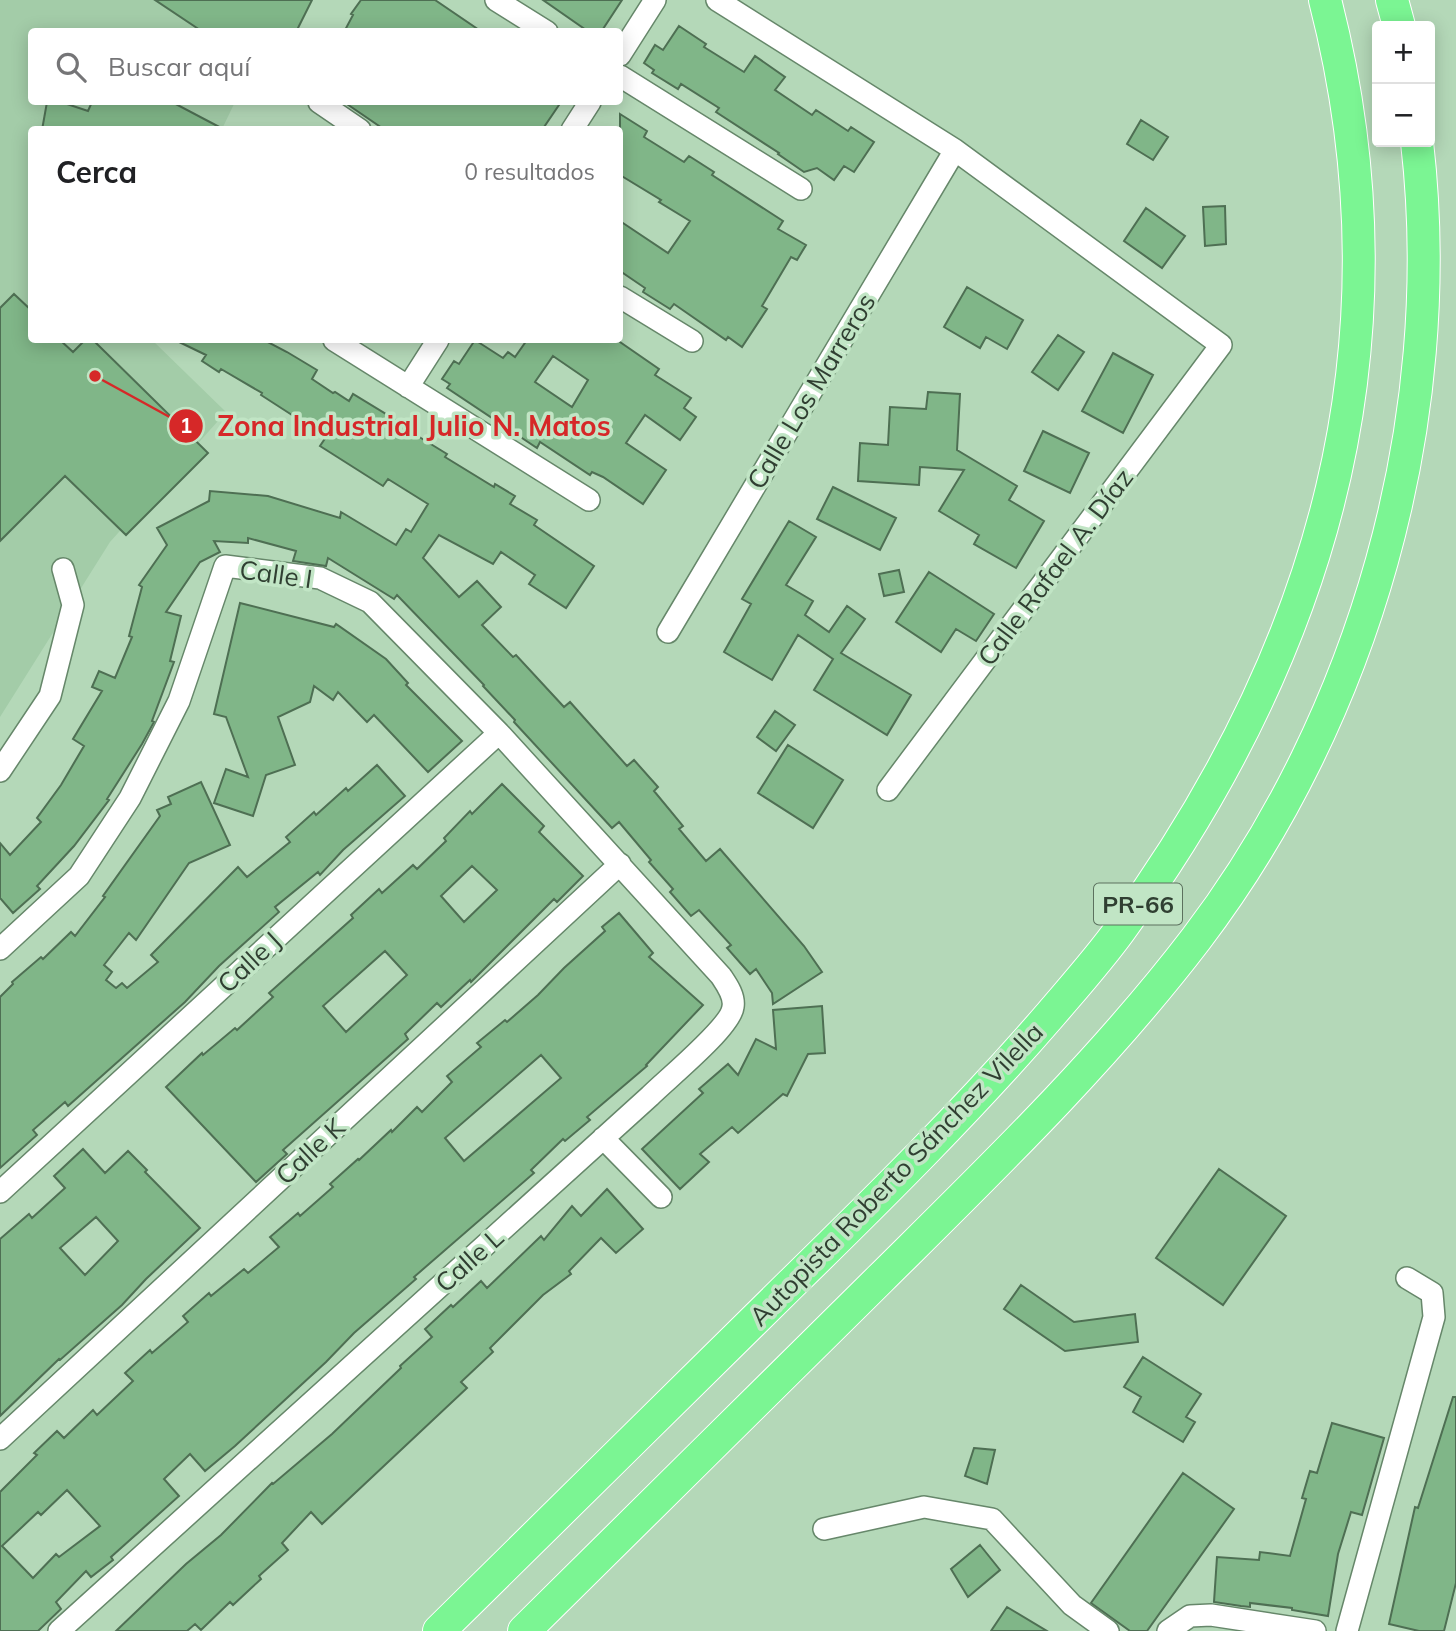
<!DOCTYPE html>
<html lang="es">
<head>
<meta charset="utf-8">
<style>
  :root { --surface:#fff; --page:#f6f6f6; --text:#202124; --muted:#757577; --line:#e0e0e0 }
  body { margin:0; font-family:Mulish,sans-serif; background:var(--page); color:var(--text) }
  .controls { position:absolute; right:21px; top:21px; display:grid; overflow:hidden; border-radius:7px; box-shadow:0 4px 18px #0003 }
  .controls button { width:63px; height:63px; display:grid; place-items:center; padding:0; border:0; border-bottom:2px solid var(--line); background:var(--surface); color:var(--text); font:35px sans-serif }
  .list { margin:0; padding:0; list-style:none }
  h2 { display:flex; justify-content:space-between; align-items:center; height:91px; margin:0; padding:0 28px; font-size:30px }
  h2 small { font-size:23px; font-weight:400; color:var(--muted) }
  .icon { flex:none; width:38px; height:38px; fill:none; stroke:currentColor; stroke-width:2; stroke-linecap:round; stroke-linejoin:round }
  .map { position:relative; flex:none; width:1456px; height:1631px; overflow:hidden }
  .search { position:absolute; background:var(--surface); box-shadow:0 4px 18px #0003; left:28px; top:28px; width:595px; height:77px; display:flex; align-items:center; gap:18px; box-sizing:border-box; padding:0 24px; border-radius:7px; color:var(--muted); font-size:26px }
  .panel { position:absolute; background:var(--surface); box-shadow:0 4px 18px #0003; left:28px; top:126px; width:595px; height:217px; border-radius:7px }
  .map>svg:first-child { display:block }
  .built { fill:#a3cca8 }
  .building { fill:#80b688; stroke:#4e6f53; stroke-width:2; fill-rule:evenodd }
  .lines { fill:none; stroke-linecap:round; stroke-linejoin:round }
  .minor-casing { stroke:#66876a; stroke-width:24 }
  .highway-casing { stroke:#fff; stroke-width:34 }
  .minor { stroke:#fff; stroke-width:21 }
  .highway { stroke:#7bf593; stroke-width:32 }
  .labels { text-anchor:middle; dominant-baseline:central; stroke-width:7; stroke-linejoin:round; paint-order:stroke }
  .shield { fill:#c1e5c5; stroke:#5c715e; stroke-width:2 }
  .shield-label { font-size:24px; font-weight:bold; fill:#303f32 }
  .street-label { font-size:26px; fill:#303f32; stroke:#c1e5c5 }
  .leader { fill:none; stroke:#d62828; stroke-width:2.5 }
  .callout-dot { fill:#d62828; stroke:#c1e5c5; stroke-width:2.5 }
  .mark-label { font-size:21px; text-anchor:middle; font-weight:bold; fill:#fff }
  .callout-label { font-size:28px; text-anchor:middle; font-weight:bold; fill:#d62828; stroke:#c1e5c5; stroke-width:7; stroke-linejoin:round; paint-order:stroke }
</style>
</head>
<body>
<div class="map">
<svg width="1456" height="1631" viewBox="0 0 1456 1631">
  <rect width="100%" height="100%" fill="#b4d8b8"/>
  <path class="built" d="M0,0H288L270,31L32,32V102H235L222,129L32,130V340H152L226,412L110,542L0,717Z"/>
  <path class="building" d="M155,0H312L296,32H203Z
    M361,0H435L482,32H344L353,15L351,14Z
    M543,0H622L601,32H589Z
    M679,26L706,44L704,47L744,72L755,56L785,77L775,90L812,115L816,110L848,131L851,127L874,142L854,172L844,166L834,180L817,168L804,172L778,154L779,153L716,112L719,108L681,84L678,89L652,73L654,70L644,63L655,45L663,50Z
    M47,102H61L88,111L92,102H172L225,130H42Z
    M344,102H561L542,130H385Z
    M620,114L647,131L644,137L684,162L689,156L714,172L712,175L783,221L778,229L806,245L797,260L791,257L762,306L767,309L742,347L728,337L726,340L674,304L670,309L643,292L645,288L620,271V221L668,253L690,221L659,202L661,200L620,175Z
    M1141,120L1168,137L1153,160L1127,144Z
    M1225,206L1226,244L1205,246L1203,207Z
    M1146,208L1185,236L1162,268L1124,241Z
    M967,287L1023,320L1007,349L986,337L980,348L944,327Z
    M14,294L32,311V340H60L73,352L85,340H93L208,453L126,535L65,476L0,541V308Z
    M1058,335L1084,352L1058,390L1032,372Z
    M175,340H264L287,352L317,370L312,379L333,393L335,392L349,401L353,394L417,433L416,435L447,454L445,457L494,487L495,484L515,496L510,504L537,520L534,525L594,566L566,608L529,584L535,575L501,552L493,564L439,535L423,558L459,597L477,581L501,607L482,625L513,657L516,655L564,707L570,702L627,766L634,760L658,787L654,791L683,826L679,829L706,861L720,849L804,946L822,972L773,1004L772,993L756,969L750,974L727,948L731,945L699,910L691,916L670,892L673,889L649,862L651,860L619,822L612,828L514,722L515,720L483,686L484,685L397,595L394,599L328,558L326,566L293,561L296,551L248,538V543L214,541L220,552L200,562L166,612L181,616L170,661L174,662L152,721L154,722L142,744L107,799L109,800L74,846L37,886L40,889L13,913L0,898V843L10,855L41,822L37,818L61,785L84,746L73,739L102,691L92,687L99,671L115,678L132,637L129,636L142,587L139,585L167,545L157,528L209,501L210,491L268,496L340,518L341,512L396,545L406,529L411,532L428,504L388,479L383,486L320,446L326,437L261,395L262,393L221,369L219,372L202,361L206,355Z
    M475,340L503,358L508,352L515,357L527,340H617L659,369L655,375L691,398L684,408L696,417L680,440L645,415L626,443L666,470L643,504L603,477L592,472L590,475L540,442L537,448L447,388L450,384L442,379L454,361L459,364ZM553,356L588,380L572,407L535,382Z
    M1113,353L1153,375L1123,433L1082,411Z
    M928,392L960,394L957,450L1017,486L1009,500L1044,521L1016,568L974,544L979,535L939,511L964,470L920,467L919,485L858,481L860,443L888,445L890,407L926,409Z
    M1043,431L1089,453L1070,493L1024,471Z
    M833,487L896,518L880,550L817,519Z
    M789,521L816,537L786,585L813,601L805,615L829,632L847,606L865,619L841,653L911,695L887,735L814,690L833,659L798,635L772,680L724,652L751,604L742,599Z
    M899,570L904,592L884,596L879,574Z
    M929,572L994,614L976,641L956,629L941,652L896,622Z
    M240,603L334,627L336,624L386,659L408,683L406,685L462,741L428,772L374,715L367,722L338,692L333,700L314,686L310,702L278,717L295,765L266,775L253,816L214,803L226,769L248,777L226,717L214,714Z
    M775,711L795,725L776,751L757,737Z
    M788,745L843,780L813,828L758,793Z
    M377,765L405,796L343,850L320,875L318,872L275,907L279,912L219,966L185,1002L68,1106L65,1102L33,1130L37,1135L0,1168V997L13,984L12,982L41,957L43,959L71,932L75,936L105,897L103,896L160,816L157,810L171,804L168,797L201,782L230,845L189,863L136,940L129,933L104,965L112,972L106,980L116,988L122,983L127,988L158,962L151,955L238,867L247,877L290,842L286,837L314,812L316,815L346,788L348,791Z
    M502,784L544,826L539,832L583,876L557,902L554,899L471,982L470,980L441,1007L437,1003L405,1034L408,1039L283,1150L287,1154L256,1182L166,1087L202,1053L203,1055L235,1028L237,1030L273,997L269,993L353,918L351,915L379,889L382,893L413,865L417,869L446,841L444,838L470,811L472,814ZM472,866L497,890L464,922L441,896ZM385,951L407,975L346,1032L323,1006Z
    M619,913L653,953L649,957L703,1005L646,1065L647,1066L587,1117L590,1120L565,1141L563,1139L531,1170L534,1173L414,1277L416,1279L354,1333L326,1362L235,1446L205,1471L190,1454L164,1479L179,1496L111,1557L113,1560L91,1577L86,1571L56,1602L61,1609L38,1631H0V1492L37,1455L34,1453L57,1431L64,1438L93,1410L97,1415L133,1381L125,1373L150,1350L152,1353L188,1322L183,1316L209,1293L211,1296L244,1269L248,1273L279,1247L270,1237L298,1213L300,1216L333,1187L330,1184L358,1159L359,1160L391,1130L392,1132L417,1107L422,1112L452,1082L447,1076L481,1047L477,1043L505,1020L507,1022L538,995L564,968L605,931L602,927ZM541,1055L561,1078L464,1161L445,1138ZM67,1490L100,1526L59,1557L56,1554L33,1578L2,1546L38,1512L41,1515Z
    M822,1006L825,1053L808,1054L787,1096L783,1094L738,1133L732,1127L700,1154L709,1162L680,1189L642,1149L703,1093L699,1089L728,1064L738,1075L756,1039L776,1049L773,1010Z
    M83,1149L105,1173L128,1151L147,1170L145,1172L200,1228L146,1279L122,1305L60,1360L59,1359L0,1416V1239L29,1214L32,1218L65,1188L54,1176ZM96,1217L118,1241L85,1275L60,1248Z
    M1219,1169L1286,1216L1223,1305L1156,1258Z
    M607,1189L643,1229L616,1253L601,1238L569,1271L571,1274L543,1295L490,1348L493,1352L461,1382L467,1388L322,1524L311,1512L282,1543L288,1550L259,1576L261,1579L233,1605L230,1602L201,1630L195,1624L187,1631H116L186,1564L221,1535L272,1483L273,1484L332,1434L401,1368L400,1366L432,1337L425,1329L451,1305L453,1307L481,1281L487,1288L541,1236L544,1240L572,1206L581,1216Z
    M1021,1285L1074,1322L1135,1314L1138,1342L1065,1351L1004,1309Z
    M1143,1357L1201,1394L1186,1417L1195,1422L1183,1442L1133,1412L1141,1397L1124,1387Z
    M1453,1397H1456V1583L1444,1631H1419L1389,1624L1415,1507L1418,1508Z
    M1332,1423L1384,1438L1362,1515L1351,1512L1338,1554L1328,1616L1292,1610V1608L1250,1603V1607L1241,1606L1214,1602L1217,1557L1259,1560L1260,1552L1290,1556L1306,1499L1302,1498L1310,1471L1317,1473Z
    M974,1448L995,1450L987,1484L965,1476Z
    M1183,1473L1234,1509L1147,1631H1130L1091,1603Z
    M980,1545L1000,1570L968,1597L951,1569Z
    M1007,1607L1047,1631H991Z"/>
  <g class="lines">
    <g class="minor-casing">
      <path id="minor" d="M496,0L547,32
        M717,0L955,150L1221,345L888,790
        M620,55L655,0
        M620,76L801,189
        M319,102L360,130
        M572,130L590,102
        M620,297L692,341
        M334,340L589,500
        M408,387L438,340
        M668,632L955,150
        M0,771L50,696L73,605L63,569
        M0,949L79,876L130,798L179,701L225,566L320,578L370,602L499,733L721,976C727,985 735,996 733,1007C731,1027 667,1079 650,1096L59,1631
        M603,1138L661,1197
        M0,1192L499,733
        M0,1439L620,864
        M824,1529L924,1507L992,1519L1072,1605L1108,1631
        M1168,1631L1190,1616L1211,1615L1315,1631
        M1347,1631L1434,1317L1432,1293L1407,1278"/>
    </g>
    <g class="highway-casing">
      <path id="highway" d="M1392,0L1399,26
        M439,1631C556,1515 674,1400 791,1284C880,1197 969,1109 1051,1014C1074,987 1099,959 1120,930C1324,650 1413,342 1325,0
        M524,1631C643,1514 761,1396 880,1279C990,1170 1102,1062 1196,939C1365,717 1449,419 1417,142"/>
    </g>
    <use href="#minor" class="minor"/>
    <use href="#highway" class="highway"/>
  </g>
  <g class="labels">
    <rect class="shield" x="1094" y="883.5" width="88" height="41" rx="5"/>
    <g class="shield-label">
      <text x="1138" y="904">PR-66</text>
    </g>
    <g class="street-label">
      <text transform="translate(811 391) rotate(-59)">Calle Los Marreros</text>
      <text transform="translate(1055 567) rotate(-53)">Calle Rafael A. Díaz</text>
      <text transform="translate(276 574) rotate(8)">Calle I</text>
      <text transform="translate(249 962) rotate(-43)">Calle J</text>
      <text transform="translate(310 1151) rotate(-43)">Calle K</text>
      <text transform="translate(896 1174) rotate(-46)">Autopista Roberto Sánchez Vilella</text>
      <text transform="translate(469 1260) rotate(-42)">Calle L</text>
    </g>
  </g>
  <path class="leader" d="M95 376L186 426"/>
  <g class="callout-dot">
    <circle cx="95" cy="376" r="7"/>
    <circle cx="186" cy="426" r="18"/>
  </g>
  <g class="mark-label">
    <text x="186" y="433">1</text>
  </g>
  <g class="callout-label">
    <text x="414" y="436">Zona Industrial Julio N. Matos</text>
  </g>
</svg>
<div class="controls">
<button>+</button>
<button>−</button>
</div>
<div class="search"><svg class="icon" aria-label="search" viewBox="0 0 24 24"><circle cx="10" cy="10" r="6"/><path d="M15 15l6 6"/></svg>Buscar aquí</div>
<section class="panel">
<h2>Cerca<small>0 resultados</small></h2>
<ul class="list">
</ul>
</section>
</div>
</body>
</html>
